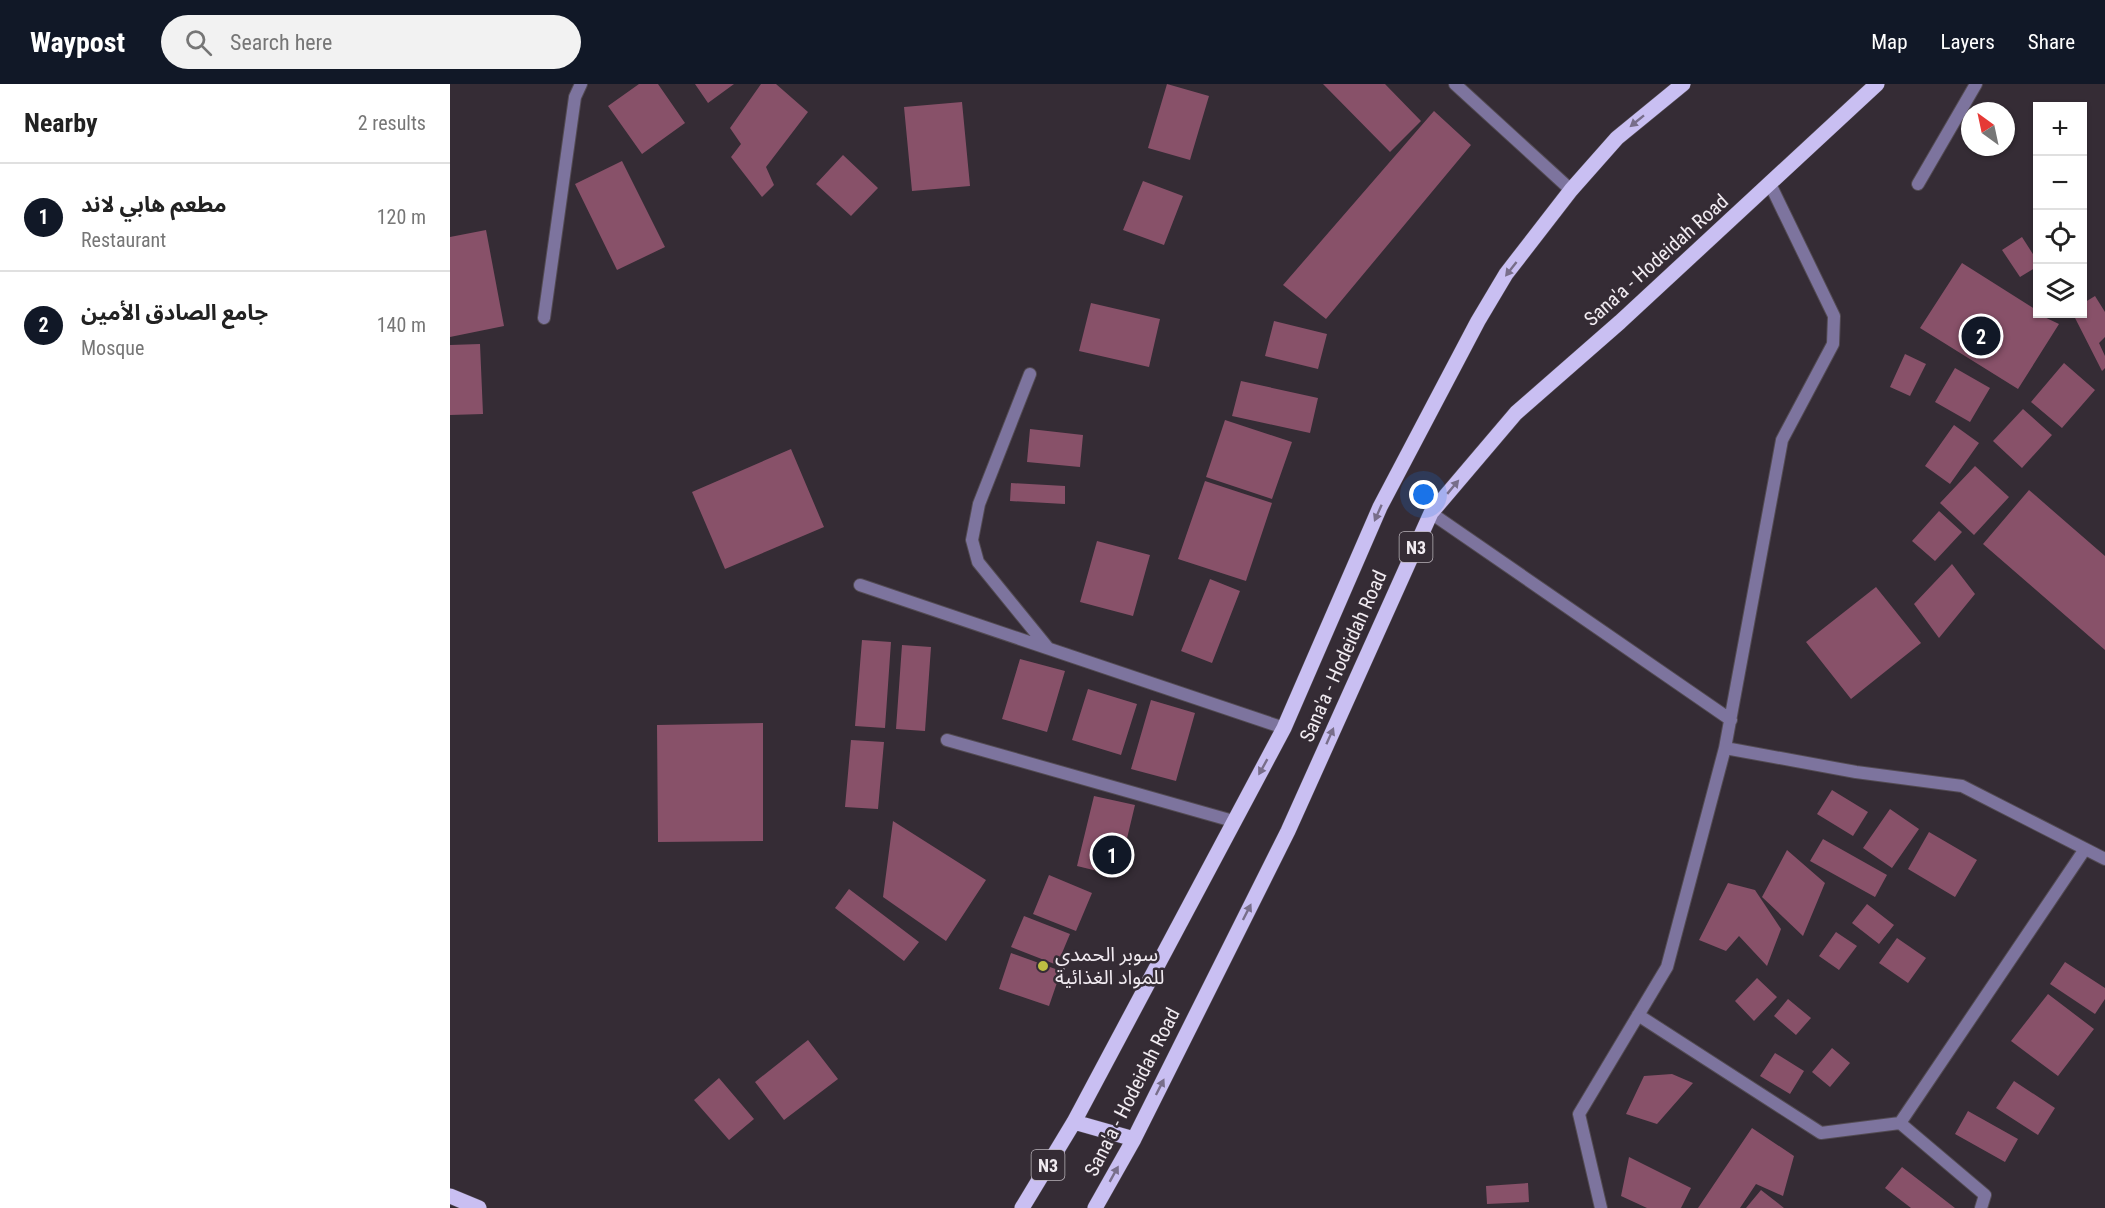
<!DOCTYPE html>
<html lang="en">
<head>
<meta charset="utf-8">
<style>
  :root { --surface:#fff; --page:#f2f2f2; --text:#222; --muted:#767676; --line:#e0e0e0; --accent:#111827 }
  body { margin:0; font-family:"Roboto Condensed","Noto Sans Arabic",sans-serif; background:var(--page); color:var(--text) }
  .controls { position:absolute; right:18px; top:18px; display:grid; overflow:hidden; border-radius:0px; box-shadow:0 2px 4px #0004 }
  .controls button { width:54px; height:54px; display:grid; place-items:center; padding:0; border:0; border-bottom:2px solid var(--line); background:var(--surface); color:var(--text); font:30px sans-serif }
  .compass { position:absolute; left:1511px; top:18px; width:54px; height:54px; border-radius:50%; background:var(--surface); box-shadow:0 2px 4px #0004; rotate:327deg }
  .you { position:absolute; left:974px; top:411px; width:21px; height:21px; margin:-15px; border:4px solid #fff; border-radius:50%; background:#1a73e8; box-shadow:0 0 0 9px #1a73e833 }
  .badge { display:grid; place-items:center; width:39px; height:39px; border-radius:50%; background:var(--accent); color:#fff; font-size:20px; font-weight:700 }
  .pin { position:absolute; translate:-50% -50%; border:3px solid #fff; box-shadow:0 2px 6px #0006 }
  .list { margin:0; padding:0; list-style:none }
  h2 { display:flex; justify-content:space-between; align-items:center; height:78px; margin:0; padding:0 24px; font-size:26px }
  h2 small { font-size:20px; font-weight:400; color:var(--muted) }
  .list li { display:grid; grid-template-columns:39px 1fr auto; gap:18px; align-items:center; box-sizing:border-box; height:108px; padding:0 24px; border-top:2px solid var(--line) }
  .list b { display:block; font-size:22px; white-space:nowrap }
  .list p { margin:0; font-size:20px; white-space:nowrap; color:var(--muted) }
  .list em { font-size:20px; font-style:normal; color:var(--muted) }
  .icon { flex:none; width:33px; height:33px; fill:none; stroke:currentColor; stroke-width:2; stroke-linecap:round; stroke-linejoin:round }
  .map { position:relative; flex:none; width:1655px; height:1124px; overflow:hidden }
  header { display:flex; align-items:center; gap:36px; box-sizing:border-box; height:84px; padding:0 30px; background:var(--accent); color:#fff }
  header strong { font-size:28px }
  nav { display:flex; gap:33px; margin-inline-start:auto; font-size:21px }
  .search { width:420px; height:54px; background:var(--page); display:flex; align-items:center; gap:15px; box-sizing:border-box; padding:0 21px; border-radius:33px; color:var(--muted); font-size:22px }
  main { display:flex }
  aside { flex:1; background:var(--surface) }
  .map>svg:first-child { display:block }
  .building { fill:#885169 }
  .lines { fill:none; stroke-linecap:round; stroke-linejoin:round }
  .service-casing { stroke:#534b53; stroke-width:14 }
  .minor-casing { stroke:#534b53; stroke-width:14 }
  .primary-casing { stroke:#534b53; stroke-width:16 }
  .service { stroke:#7d749e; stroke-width:12 }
  .minor { stroke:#7d749e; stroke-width:12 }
  .primary { stroke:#c9bff2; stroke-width:15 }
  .oneway { fill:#786e8a }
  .poi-dot { fill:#bebf42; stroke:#352c35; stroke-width:2 }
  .labels { text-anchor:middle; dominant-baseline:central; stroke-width:5; stroke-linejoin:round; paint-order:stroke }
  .shield { fill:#352c35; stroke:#b9b2b9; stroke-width:1.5 }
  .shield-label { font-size:18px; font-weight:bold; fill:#f1ebf1 }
  .street-label { font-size:20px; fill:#f1ebf1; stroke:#352c35 }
  .poi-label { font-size:20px; fill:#f1ebf1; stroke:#352c35; text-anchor:start }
</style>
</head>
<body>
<header>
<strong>Waypost</strong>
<div class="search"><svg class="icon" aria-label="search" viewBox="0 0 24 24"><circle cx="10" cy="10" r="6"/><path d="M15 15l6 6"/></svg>Search here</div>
<nav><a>Map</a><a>Layers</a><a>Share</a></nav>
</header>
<main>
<aside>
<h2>Nearby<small>2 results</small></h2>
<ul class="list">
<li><span class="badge">1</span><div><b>مطعم هابي لاند</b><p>Restaurant</p></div><em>120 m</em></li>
<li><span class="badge">2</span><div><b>جامع الصادق الأمين</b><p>Mosque</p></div><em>140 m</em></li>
</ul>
</aside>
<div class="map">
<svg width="1655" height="1124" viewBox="0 0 1655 1124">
  <rect width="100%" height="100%" fill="#352c35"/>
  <path class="building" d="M189,0H208L235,39L192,70L158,22Z
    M245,0H284L258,19Z
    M311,0H326L358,28L316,83L324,101L312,113L281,73L291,60L280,44Z
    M717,0L759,12L740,76L698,64Z
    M873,0H935L971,37L940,68Z
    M512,18L520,102L462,107L454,23Z
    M984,27L1021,61L876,235L833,201Z
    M393,71L428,104L401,132L366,100Z
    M172,77L215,163L167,186L125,100Z
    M693,97L733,112L714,161L673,146Z
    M36,146L54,242L0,253V153Z
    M1572,153L1588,178V182L1570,193L1552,166Z
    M1512,179L1588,227V230L1609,240L1568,305L1470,244Z
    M1645,212L1655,228V253L1649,259L1655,272V284L1652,287L1623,230H1632V220Z
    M641,219L710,235L699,283L629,267Z
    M824,237L877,250L868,285L815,272Z
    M30,260L33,330L0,331V261Z
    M1455,270L1476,280L1460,312L1440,303Z
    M1614,279L1645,306L1612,344L1581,318Z
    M1505,284L1540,304L1520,338L1485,318Z
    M791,297L868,314L860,349L782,332Z
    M1573,325L1602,351L1572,384L1543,357Z
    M775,336L842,358L822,415L756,393Z
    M1504,341L1529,359L1500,400L1475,382Z
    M580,345L633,351L630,383L577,378Z
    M341,365L374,443L275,485L242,408Z
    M1525,382L1559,413L1524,451L1490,419Z
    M755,397L822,419L796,497L728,475Z
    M561,399L615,402V420L560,417Z
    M1579,406L1655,472V566L1533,460Z
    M1489,427L1512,448L1485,477L1462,457Z
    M647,457L700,471L683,532L630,518Z
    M1502,480L1525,510L1489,554L1464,520Z
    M760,495L790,507L762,579L731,567Z
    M1426,503L1471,559L1401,615L1356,558Z
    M412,556L441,558L435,644L405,642Z
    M452,561L481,563L475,647L446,645Z
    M570,575L615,587L597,648L552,635Z
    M638,605L687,620L671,671L622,656Z
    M701,616L745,629L726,697L681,685Z
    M313,639V757L208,758L207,641Z
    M401,656L434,658L428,725L395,723Z
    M1382,706L1418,728L1403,752L1367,730Z
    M644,712L685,721L668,792L627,782Z
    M1440,725L1469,745L1442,784L1413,764Z
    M443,737L536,796L496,857L433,813Z
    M1479,748L1527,776L1505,813L1458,785Z
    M1373,755L1437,791L1425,813L1360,777Z
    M1337,766L1375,799L1353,852L1312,813Z
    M599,791L642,809L626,847L583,830Z
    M1278,799L1305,806L1331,845L1317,882L1289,852L1276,867L1249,856Z
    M399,805L469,858L454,877L385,824Z
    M1417,820L1444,841L1429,860L1402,839Z
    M574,832L620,850L607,881L561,863Z
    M1386,848L1407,862L1389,886L1369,872Z
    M1447,854L1476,874L1458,899L1429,879Z
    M561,869L611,887L599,922L549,905Z
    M1615,878L1655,904V915L1645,930L1600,900Z
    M1307,894L1327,913L1304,937L1285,917Z
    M1598,910L1644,945L1608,992L1561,957Z
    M1338,915L1361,934L1346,951L1324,932Z
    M358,956L388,995L334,1036L305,998Z
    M1382,964L1400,979L1380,1003L1362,988Z
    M1325,969L1354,987L1340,1010L1310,992Z
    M1222,990L1243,999L1207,1040L1176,1030L1194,992Z
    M269,994L304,1035L279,1056L244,1016Z
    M1564,997L1605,1024L1588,1051L1546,1024Z
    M1518,1027L1568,1055L1555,1078L1505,1050Z
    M1302,1044L1344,1072L1333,1112L1306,1100L1290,1124H1248Z
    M1179,1073L1241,1104L1231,1124H1197L1171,1112Z
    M1452,1083L1505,1124H1461L1435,1104Z
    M1078,1099L1079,1118L1037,1120L1036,1102Z
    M1311,1106L1334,1124H1296Z"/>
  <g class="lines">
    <g class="service-casing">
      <path id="service" d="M1468,100L1526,0
        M497,656L783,737"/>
    </g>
    <g class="minor-casing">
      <path id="minor" d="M1005,0L1121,106
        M1320,100L1384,232L1383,260L1332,356L1275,664L1406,688L1512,702L1655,775
        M94,234L125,13L131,0
        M580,290L529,420L522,456L528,478L598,564
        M981,429L1281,636
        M410,501L834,644
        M1188,931L1371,1049L1450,1039
        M1151,1124L1129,1030L1217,883L1275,664
        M1531,1124L1535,1111L1450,1039L1635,765"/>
    </g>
    <g class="primary-casing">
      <path id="primary" d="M624,1038L684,1055
        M0,1112L29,1124
        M572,1124L624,1038L834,644L930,423L1028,237L1056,190L1121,106L1167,54L1233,0
        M645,1124L684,1055L838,747L981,429L1066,329L1170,238L1427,0"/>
    </g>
    <use href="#service" class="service"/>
    <use href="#minor" class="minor"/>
    <use href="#primary" class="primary"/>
  </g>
  <defs><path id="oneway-solid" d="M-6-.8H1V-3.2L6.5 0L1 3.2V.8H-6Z" transform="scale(1.5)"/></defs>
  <g class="oneway">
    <use href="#oneway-solid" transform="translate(1187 37) rotate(141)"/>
    <use href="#oneway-solid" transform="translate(1061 185) rotate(128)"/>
    <use href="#oneway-solid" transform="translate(1003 403) rotate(-50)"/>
    <use href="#oneway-solid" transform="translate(928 429) rotate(114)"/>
    <use href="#oneway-solid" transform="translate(880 652) rotate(-66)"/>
    <use href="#oneway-solid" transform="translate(813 683) rotate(119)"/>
    <use href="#oneway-solid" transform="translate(797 828) rotate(-63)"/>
    <use href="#oneway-solid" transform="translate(710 1003) rotate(-63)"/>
    <use href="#oneway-solid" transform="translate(664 1090) rotate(-61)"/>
  </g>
  <circle class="poi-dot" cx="593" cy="882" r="6"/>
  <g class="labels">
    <g class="shield">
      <rect x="949.5" y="448" width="33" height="30" rx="4.5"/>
      <rect x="581.5" y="1066" width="33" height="30" rx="4.5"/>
    </g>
    <g class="shield-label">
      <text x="966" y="463">N3</text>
      <text x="598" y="1081">N3</text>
    </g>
    <g class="street-label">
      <text transform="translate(1206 176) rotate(-42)">Sana'a - Hodeidah Road</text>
      <text transform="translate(893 572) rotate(-66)">Sana'a - Hodeidah Road</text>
      <text transform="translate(682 1008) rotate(-63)">Sana'a - Hodeidah Road</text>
    </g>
    <g class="poi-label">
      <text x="605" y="870">سوبر الحمدي<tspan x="605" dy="23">للمواد الغذائية</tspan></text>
    </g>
  </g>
</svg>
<div class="controls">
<button>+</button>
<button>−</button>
<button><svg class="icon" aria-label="locate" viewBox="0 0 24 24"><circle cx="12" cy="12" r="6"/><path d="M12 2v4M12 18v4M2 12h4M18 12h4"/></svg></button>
<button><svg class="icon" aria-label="layers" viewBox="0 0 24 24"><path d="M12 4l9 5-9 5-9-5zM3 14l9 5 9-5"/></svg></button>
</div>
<svg class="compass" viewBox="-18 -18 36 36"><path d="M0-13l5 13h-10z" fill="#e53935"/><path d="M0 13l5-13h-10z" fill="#767676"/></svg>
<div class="you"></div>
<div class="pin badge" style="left:662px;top:771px">1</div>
<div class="pin badge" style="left:1531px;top:252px">2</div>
</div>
</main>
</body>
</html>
